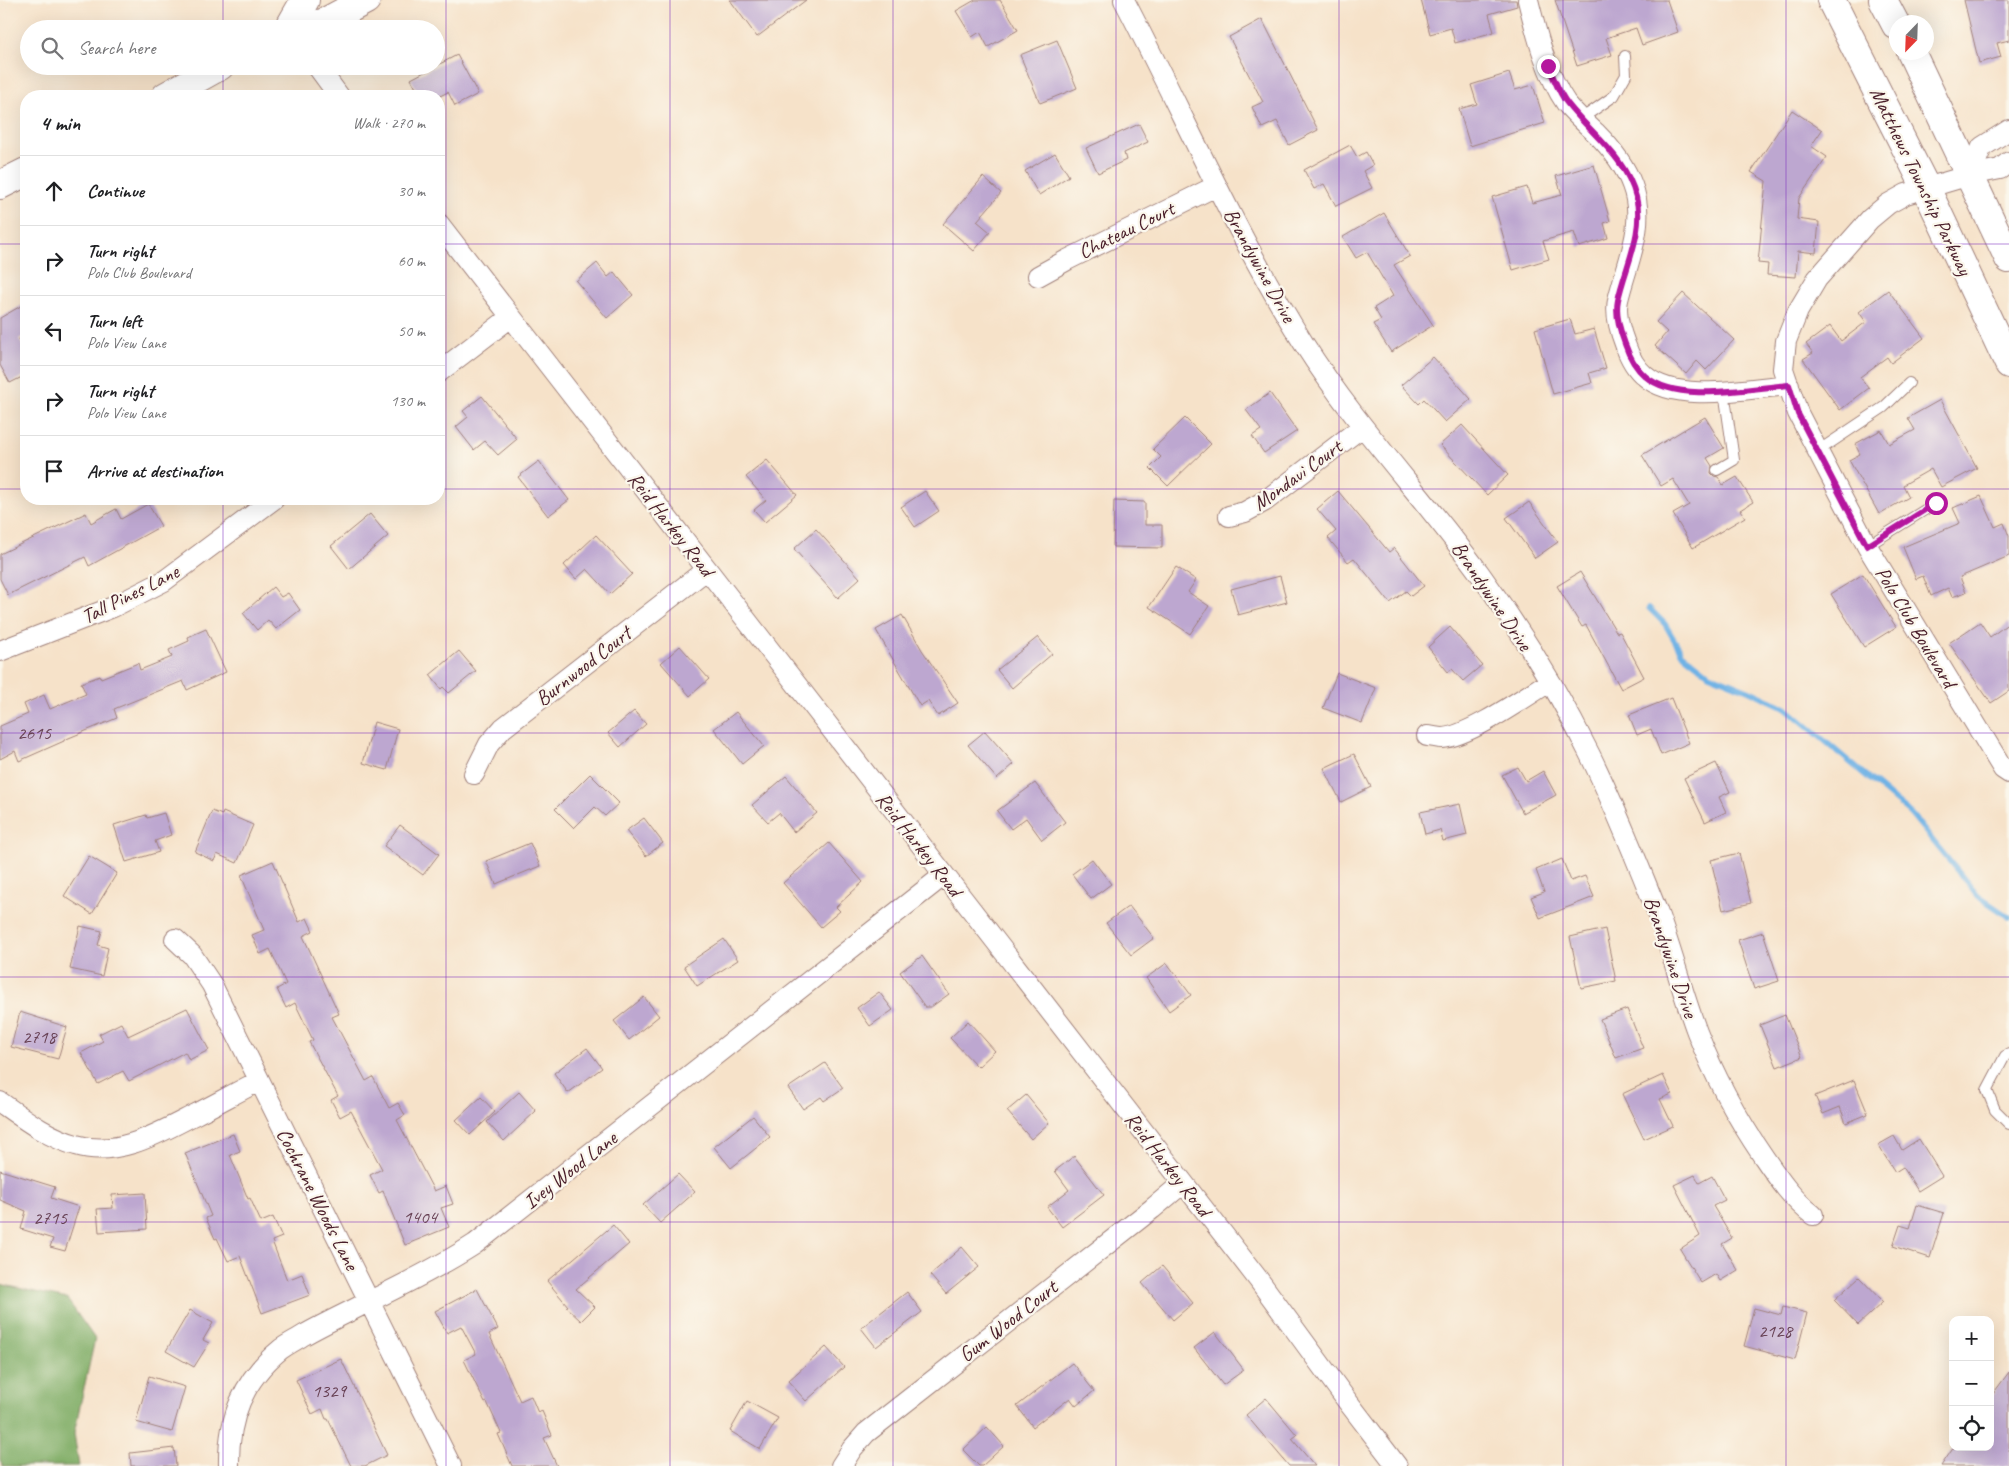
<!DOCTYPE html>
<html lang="en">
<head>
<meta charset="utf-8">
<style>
  :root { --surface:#fff; --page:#f6f6f6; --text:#202124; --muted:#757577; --line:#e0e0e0 }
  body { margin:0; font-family:Caveat,sans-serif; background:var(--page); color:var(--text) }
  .controls { position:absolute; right:15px; bottom:15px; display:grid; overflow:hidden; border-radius:10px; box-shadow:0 5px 20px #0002 }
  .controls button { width:45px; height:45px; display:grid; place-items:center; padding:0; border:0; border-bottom:1px solid var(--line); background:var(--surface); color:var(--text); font:25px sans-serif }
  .compass { position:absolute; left:1889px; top:15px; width:45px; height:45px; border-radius:50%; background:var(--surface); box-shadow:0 5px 20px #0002; rotate:203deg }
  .stop { position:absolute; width:15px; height:15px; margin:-11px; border:4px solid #b5179e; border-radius:50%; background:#fff }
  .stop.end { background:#b5179e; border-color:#fff; box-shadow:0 1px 5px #0008 }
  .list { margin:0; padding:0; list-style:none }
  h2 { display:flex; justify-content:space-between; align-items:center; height:65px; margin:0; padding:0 20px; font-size:21px }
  h2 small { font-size:16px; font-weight:400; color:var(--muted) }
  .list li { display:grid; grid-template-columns:32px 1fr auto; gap:15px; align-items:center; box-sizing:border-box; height:70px; padding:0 20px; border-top:1px solid var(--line) }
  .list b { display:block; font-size:19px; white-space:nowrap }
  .list p { margin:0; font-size:16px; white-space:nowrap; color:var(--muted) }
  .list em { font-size:16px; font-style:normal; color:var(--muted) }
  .icon { flex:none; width:28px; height:28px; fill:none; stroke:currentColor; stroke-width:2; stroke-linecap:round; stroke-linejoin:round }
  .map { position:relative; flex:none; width:2009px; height:1466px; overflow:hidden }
  .search { position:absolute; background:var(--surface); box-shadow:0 5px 20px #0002; left:20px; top:20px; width:425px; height:55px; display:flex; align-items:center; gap:12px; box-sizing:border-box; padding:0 18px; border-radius:28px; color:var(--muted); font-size:19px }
  .panel { position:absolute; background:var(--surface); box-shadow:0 5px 20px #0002; left:20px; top:90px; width:425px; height:415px; border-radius:20px }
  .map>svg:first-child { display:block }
  .forest { fill:#80ad66; stroke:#656648 }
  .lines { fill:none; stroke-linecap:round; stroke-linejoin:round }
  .stream { stroke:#70b2e5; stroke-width:5.5 }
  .building { fill:#bda7d0 }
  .service-casing { stroke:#a0807a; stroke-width:12 }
  .minor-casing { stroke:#a0807a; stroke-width:22 }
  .primary-casing { stroke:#a0807a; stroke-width:30 }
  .service { stroke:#fff; stroke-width:10 }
  .minor { stroke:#fff; stroke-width:20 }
  .primary { stroke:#fff; stroke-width:28 }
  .route { stroke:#b5179e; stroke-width:6 }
  .grid { fill:none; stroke:#7b2cbf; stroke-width:1; stroke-opacity:0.55 }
  .labels { text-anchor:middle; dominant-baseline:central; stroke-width:4.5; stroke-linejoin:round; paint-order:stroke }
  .number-label { font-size:19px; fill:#674154 }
  .street-label { font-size:21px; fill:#4a1f2b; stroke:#fbf7ec }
</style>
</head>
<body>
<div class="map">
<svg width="2009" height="1466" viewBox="0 0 2009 1466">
  <rect width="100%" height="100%" fill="#fbf7ec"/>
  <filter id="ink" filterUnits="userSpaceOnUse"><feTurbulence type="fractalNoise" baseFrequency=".02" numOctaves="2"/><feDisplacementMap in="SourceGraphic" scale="10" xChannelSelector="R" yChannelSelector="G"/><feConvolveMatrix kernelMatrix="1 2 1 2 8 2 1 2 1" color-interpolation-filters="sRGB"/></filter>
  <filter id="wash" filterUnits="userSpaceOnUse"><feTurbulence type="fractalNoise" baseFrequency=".0096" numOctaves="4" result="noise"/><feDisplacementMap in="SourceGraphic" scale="20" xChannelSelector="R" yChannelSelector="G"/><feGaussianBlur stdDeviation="1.12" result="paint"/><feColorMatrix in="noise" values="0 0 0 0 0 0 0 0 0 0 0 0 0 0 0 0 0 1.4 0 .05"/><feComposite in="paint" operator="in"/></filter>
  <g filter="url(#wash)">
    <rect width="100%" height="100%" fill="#f6e2c9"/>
    <path class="forest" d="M0,1284L67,1299L95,1339L74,1433L79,1466H3L0,1460Z"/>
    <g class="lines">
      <path class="stream" d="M1649,608L1665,624L1682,653L1709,674L1748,690L1786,708L1911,814L1978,896L2009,917"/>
    </g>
    <g id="blocks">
      <path class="building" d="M730,0H806L757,37Z
        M975,0H1000L1018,30L988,47L980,32L972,37L956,11Z
        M1421,0H1516L1517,6L1489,14L1494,32L1455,43L1451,28L1430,34Z
        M1555,0H1667L1678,32L1642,45L1636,28L1606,38L1612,55L1577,66Z
        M1964,0H2009V40L1997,43L2001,57L1979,63Z
        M1262,19L1318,130L1289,145L1277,121L1262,128L1252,107L1263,102L1229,37Z
        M1057,40L1077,88L1040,103L1020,55Z
        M457,55L478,94L455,106L448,92L440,96H420L411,79Z
        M1509,73L1515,90L1533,85L1545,123L1470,146L1459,109L1477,104L1471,85Z
        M1792,110L1822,130L1811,146L1827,157L1799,198L1797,219L1819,222L1816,253L1798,251L1796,277L1767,275L1768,264L1758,263L1766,181L1751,172Z
        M1139,124L1148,142L1124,153L1126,160L1098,173L1086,148Z
        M1350,145L1357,157L1366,152L1373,165L1363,171L1372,188L1336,206L1324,184L1314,189L1304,170Z
        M1055,153L1069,176L1039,195L1025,171Z
        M1594,165L1610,221L1604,223L1608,238L1579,247L1574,232L1543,241L1549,259L1513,270L1492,197L1527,187L1532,203L1562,195L1556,176Z
        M983,177L1001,193L977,221L990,232L974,251L943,224Z
        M1384,213L1410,256L1394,265L1433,325L1391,352L1373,324L1381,320L1374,308L1393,296L1367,252L1356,258L1343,237Z
        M597,263L608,277L614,272L633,295L607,318L576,281Z
        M1888,290L1924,338L1891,363L1887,357L1860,377L1869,388L1840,410L1803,359L1813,353L1806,344L1830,326L1841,341L1866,322L1859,312Z
        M1683,293L1734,340L1706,370L1697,361L1686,374L1655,346L1667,332L1656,322Z
        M26,303V335L19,339L26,352V375L10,383L0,365V318Z
        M1570,319L1575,334L1594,329L1606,368L1589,373L1592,383L1553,394L1535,329Z
        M1433,357L1471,399L1445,422L1424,399L1419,404L1401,385Z
        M1270,393L1297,431L1264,453L1252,436L1261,430L1246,410Z
        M482,396L517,439L498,455L485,441L474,450L456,427L468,417L463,411Z
        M1940,400L1977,468L1941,487L1931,469L1903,485L1909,497L1879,514L1849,460L1860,454L1855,444L1881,430L1889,444L1915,430L1908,418Z
        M1705,417L1724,448L1707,458L1712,466L1711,473L1714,476L1718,477L1723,485L1737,477L1753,502L1740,510L1745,517L1693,548L1673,514L1689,505L1673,479L1661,486L1642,455Z
        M1185,418L1211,444L1168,486L1150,468L1161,457L1153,449Z
        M1462,425L1508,475L1487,495L1440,445Z
        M767,460L797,495L765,522L754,510L766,500L746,477Z
        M539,461L569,500L548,516L518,477Z
        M925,491L939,511L915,527L901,507Z
        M1338,491L1389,552L1394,548L1424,586L1411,596L1406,591L1390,603L1354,558L1348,562L1328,538L1336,531L1317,509Z
        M1981,496L1995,527L2004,523L2009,536V556L1960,577L1966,592L1952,597L1948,588L1931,596L1923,576L1916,579L1903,547L1960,523L1953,508Z
        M1114,501L1145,502V525H1162V548L1113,547Z
        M1529,502L1558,542L1535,558L1506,518Z
        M148,504L161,526L89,566L85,557L8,595L0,579V554L86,513L91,523L116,509L121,519Z
        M370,514L388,536L349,569L331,546Z
        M816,529L860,578L838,598L794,549Z
        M596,535L632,574L610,594L587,569L576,579L564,565Z
        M1176,567L1196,580L1188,592L1209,606L1190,634L1149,607Z
        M1580,572L1617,633L1620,632L1644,677L1621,689L1586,625L1582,627L1557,586Z
        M1863,574L1896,627L1864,647L1831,594Z
        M1280,576L1287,602L1238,615L1231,589Z
        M273,587L281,597L288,593L300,610L276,629L268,620L257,630L243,613Z
        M902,615L922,650L958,703L938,716L928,701L920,706L876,630Z
        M1980,622L1990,637L2009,623V691L1991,703L1949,643Z
        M1450,627L1482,665L1463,681L1452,669L1448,672L1428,647Z
        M206,629L226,672L187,690L183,681L114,709L117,718L64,740V741L19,761L15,751L0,759V726L28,714L24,704L44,695L50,709L86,694L81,683L100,676L101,678L138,663L140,670L172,657L169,650L189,641L188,637Z
        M1038,637L1052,654L1012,688L997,670Z
        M680,646L709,679L690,696L661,663Z
        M459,651L476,671L449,693L443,687L441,689L430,675Z
        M1337,673L1376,688L1362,723L1323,708Z
        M1671,698L1689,743L1661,755L1651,729L1637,735L1629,715Z
        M634,711L646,724L620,747L608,733Z
        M736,712L764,746L742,764L714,729Z
        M374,722L398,729L387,770L363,763Z
        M985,731L1014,764L997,779L968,745Z
        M1354,754L1371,787L1341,802L1324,768Z
        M1716,763L1730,792L1719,797L1726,812L1705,822L1684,778Z
        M1518,767L1526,781L1543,771L1556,795L1523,813L1502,775Z
        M590,774L619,803L605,816L595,807L574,828L555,809Z
        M786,776L817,813L794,832L779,813L768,822L752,805Z
        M1035,783L1065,822L1042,840L1026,818L1011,829L997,811Z
        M1460,804L1467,835L1443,841L1440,830L1425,834L1420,812Z
        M212,811L222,815L223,812L253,825L237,863L217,854L214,861L195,852Z
        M164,813L171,835L155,841L159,852L126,862L114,825L146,815L147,818Z
        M644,818L663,843L646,856L626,831Z
        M400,825L439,854L423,875L384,846Z
        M530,843L540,866L496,884L486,861Z
        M829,843L863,882L836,907L840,911L821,927L783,883Z
        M1739,853L1751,903L1723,910L1711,860Z
        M89,856L117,873L92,914L64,896Z
        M1092,859L1111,884L1091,899L1072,874Z
        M1562,859L1571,881L1585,876L1594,897L1540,918L1531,897L1544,892L1536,870Z
        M273,861L299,922L307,918L313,931L303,936L339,1014L332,1017L366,1081L373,1077L389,1108L398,1103L405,1115L397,1120L434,1191L446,1186L453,1204L441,1208L449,1227L405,1245L383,1191L379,1193L370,1175L382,1169L351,1111L340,1117L331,1100L338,1096L309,1042L313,1040L295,1003L286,1008L277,989L286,984L270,949L260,954L252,935L264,930L241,875Z
        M1129,906L1154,938L1131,955L1106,923Z
        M80,926L102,931L98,945L108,948L102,976L70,969Z
        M1605,929L1616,981L1581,988L1570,937Z
        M1763,932L1779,981L1754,989L1738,940Z
        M724,939L738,960L697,986L684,966Z
        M922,956L949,994L931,1007H925L900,972Z
        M1167,963L1191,995L1169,1011L1146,978Z
        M879,992L893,1010L870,1026L857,1008Z
        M644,997L659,1016L629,1040L614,1021Z
        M187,1008L209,1050L189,1060L185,1052L129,1081L123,1071L98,1084L81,1053L103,1041L99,1034L121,1023L128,1036Z
        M1627,1009L1643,1048L1616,1058L1600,1019Z
        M20,1012L67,1027L58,1059L11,1047Z
        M1785,1015L1802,1057L1777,1067L1760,1025Z
        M968,1021L995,1051L978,1067L950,1038Z
        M587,1048L602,1068L568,1093L554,1073Z
        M825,1063L843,1088L824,1101L821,1097L803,1109L788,1088Z
        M1663,1075L1672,1094L1660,1099L1673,1126L1644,1139L1622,1094Z
        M1854,1080L1868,1114L1846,1123L1840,1107L1823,1114L1815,1096Z
        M519,1092L536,1111L504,1141L487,1122Z
        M1026,1095L1049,1123L1031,1139L1007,1111Z
        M481,1097L495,1112L470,1135L456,1120Z
        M753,1116L770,1137L731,1168L714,1147Z
        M233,1134L240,1151L230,1155L248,1199L250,1198L261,1222L273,1217L282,1237L272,1241L287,1280L302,1274L310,1295L262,1313L240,1256L228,1261L217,1238L215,1239L206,1218L211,1216L185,1153Z
        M1894,1136L1902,1150L1919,1139L1942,1176L1918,1191L1903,1167L1895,1172L1878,1145Z
        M1074,1156L1104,1195L1062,1227L1047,1207L1069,1190L1055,1171Z
        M0,1170L55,1187L51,1198L79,1207L65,1251L50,1247L53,1239L21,1229L26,1211L0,1200Z
        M678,1174L695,1192L660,1223L643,1205Z
        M1695,1175L1699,1183L1712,1176L1725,1200L1713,1206L1732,1238L1722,1244L1738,1270L1720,1281L1716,1274L1701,1283L1680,1249L1700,1236L1674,1185Z
        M145,1193L147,1229L99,1232L97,1209L113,1208L112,1195Z
        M1917,1205L1944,1213L1930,1258L1893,1246L1900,1225L1910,1228Z
        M613,1225L629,1244L576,1289L595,1307L581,1321L566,1307L568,1306L547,1281Z
        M962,1247L979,1267L946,1294L930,1275Z
        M1162,1266L1193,1303L1173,1320L1142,1283Z
        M1859,1277L1883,1302L1858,1325L1834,1300Z
        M477,1289L498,1329L489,1334L520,1401L531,1396L538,1413L542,1411L552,1435L544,1438L557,1466H512L498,1434L501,1433L487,1402L485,1403L464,1360L476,1354L461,1326L447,1333L435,1311Z
        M907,1292L922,1312L876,1347L861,1328Z
        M1783,1307L1807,1313L1795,1360L1744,1346L1754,1308L1781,1315Z
        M190,1310L213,1323L203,1340L209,1343L194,1367L166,1351Z
        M1215,1332L1244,1370L1223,1385L1194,1348Z
        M826,1347L844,1367L806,1401L788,1381Z
        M341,1359L387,1455L365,1466H351L328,1419H326L322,1409L312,1414L296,1380Z
        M1072,1363L1094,1391L1076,1406L1070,1398L1033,1427L1017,1406Z
        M2009,1372V1466H1941L1954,1447H1990V1398Z
        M149,1376L185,1387L172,1432L136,1422Z
        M1266,1398L1297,1435L1292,1439L1315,1466H1289L1246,1415Z
        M747,1401L778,1418L760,1449L730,1431Z
        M987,1427L1004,1446L982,1466H979L963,1450Z
        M174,1448L176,1466H131L130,1453Z"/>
    </g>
  </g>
  <g filter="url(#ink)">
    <use href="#blocks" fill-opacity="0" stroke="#a0807a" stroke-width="1"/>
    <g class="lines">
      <g class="service-casing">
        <path id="service" d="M1581,119L1614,96L1626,75L1625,56
          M1818,451L1884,407L1909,383
          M1717,470L1734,460L1724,391
          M1867,546L1936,503
          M2009,1054L2005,1056L1987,1090L1995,1110L2009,1124"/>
      </g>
      <g class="minor-casing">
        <path id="minor" d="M1124,0C1184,115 1235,234 1304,344C1356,426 1423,496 1480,574C1521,631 1559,692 1590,755C1615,806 1636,859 1657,911C1672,951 1682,992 1697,1032C1715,1078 1735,1115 1763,1156C1778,1178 1792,1199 1813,1215
          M1528,0C1536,32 1547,76 1566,103C1575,114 1585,123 1596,133C1610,147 1625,166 1632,185C1647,224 1627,262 1618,300C1615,314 1620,331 1625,344C1629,356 1635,368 1645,376C1676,404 1750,388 1789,385
          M317,66L339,96
          M2009,162L2000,169L1970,175L1906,194L1888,204L1870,219L1817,279L1798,311L1786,341L1783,369L1798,413L1867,546L2003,769L2009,773
          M1970,175L1982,147L2009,130
          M439,224L1258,1279L1348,1402L1397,1466
          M1038,276L1067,260L1216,186
          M439,372L511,317
          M1229,516L1245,512L1265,501L1362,427
          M0,651L113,607L164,581L274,499
          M1427,736C1432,736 1437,738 1442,738C1468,737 1525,697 1549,682
          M474,774L489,744L503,728L706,570
          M175,939L192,955L212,985L451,1466
          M0,1102C24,1119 47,1137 76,1145C117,1158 159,1133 194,1115C216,1104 237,1092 259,1081
          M229,1466C228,1418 243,1380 281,1349C288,1344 296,1340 304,1335C325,1323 347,1313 368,1302C405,1284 441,1266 475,1244L943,876
          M841,1466L852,1449L866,1433L1152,1209L1183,1183"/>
      </g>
      <g class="primary-casing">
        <path id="primary" d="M1831,0L1926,188L2009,364
          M1883,0L1896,25
          M289,28L305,0
          M288,29L323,23L366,0
          M1911,52L2009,259
          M166,96L220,66
          M0,185L26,172"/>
      </g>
      <use href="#service" class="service"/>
      <use href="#minor" class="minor"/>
      <use href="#primary" class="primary"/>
    </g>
  </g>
  <g class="lines" filter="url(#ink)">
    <path class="route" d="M1548,66C1554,78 1559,93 1567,103C1591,134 1626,157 1636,197C1645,231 1625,267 1618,300C1615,314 1620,331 1625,344C1629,356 1636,368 1645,376C1677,404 1749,388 1789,385L1798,414L1867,546L1936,503"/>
  </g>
  <path class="grid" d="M223,0V29M446,0V1466M670,0V1466M893,0V1466M1116,0V1466M1339,0V1466M1563,0V1466M1786,0V1466M223,66V96M0,244H26M439,244H2009M0,489H26M439,489H2009M223,499V1466M0,733H2009M0,977H2009M0,1222H2009"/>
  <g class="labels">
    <g class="number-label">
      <text x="34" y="733">2615</text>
      <text x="39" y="1037">2718</text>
      <text x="420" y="1217">1404</text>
      <text x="50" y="1218">2715</text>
      <text x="1775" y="1331">2128</text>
      <text x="329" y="1391">1329</text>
    </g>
    <g class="street-label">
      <text transform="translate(1921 181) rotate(64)">Matthews Township Parkway</text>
      <text transform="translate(1126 230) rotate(-26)">Chateau Court</text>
      <text transform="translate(1260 265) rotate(61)">Brandywine Drive</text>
      <text transform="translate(1297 475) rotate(-36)">Mondavi Court</text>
      <text transform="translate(671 524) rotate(52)">Reid Harkey Road</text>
      <text transform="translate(130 594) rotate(-27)">Tall Pines Lane</text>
      <text transform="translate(1492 596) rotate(56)">Brandywine Drive</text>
      <text transform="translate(1916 627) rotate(59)">Polo Club Boulevard</text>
      <text transform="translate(583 666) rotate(-38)">Burnwood Court</text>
      <text transform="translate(919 844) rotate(52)">Reid Harkey Road</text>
      <text transform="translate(1671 957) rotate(71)">Brandywine Drive</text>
      <text transform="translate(1168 1164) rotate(52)">Reid Harkey Road</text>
      <text transform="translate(570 1170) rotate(-38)">Ivey Wood Lane</text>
      <text transform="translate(318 1199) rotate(63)">Cochrane Woods Lane</text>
      <text transform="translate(1008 1321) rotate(-38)">Gum Wood Court</text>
    </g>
  </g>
</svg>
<div class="controls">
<button>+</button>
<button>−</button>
<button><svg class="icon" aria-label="locate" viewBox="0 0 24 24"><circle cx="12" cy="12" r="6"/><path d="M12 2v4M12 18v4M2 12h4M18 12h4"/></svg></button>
</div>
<svg class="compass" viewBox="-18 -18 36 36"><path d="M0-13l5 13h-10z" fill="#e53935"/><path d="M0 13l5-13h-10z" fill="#757577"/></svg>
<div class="stop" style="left:1936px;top:503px"></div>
<div class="stop end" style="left:1548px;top:66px"></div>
<div class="search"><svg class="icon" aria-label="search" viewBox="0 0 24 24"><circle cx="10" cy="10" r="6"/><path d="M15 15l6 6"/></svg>Search here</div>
<section class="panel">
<h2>4 min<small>Walk · 270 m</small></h2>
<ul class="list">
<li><svg class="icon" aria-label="ahead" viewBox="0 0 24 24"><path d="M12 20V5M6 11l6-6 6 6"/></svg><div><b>Continue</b></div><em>30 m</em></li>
<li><svg class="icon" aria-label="right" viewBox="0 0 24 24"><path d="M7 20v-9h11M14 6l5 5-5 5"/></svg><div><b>Turn right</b><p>Polo Club Boulevard</p></div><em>60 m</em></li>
<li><svg class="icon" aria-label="left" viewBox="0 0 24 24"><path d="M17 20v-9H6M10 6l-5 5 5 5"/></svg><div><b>Turn left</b><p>Polo View Lane</p></div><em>50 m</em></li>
<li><svg class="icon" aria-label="right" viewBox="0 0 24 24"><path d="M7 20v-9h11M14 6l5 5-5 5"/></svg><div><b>Turn right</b><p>Polo View Lane</p></div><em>130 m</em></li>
<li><svg class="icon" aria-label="arrive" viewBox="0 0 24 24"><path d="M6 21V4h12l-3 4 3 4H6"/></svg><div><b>Arrive at destination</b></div></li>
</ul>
</section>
</div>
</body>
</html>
